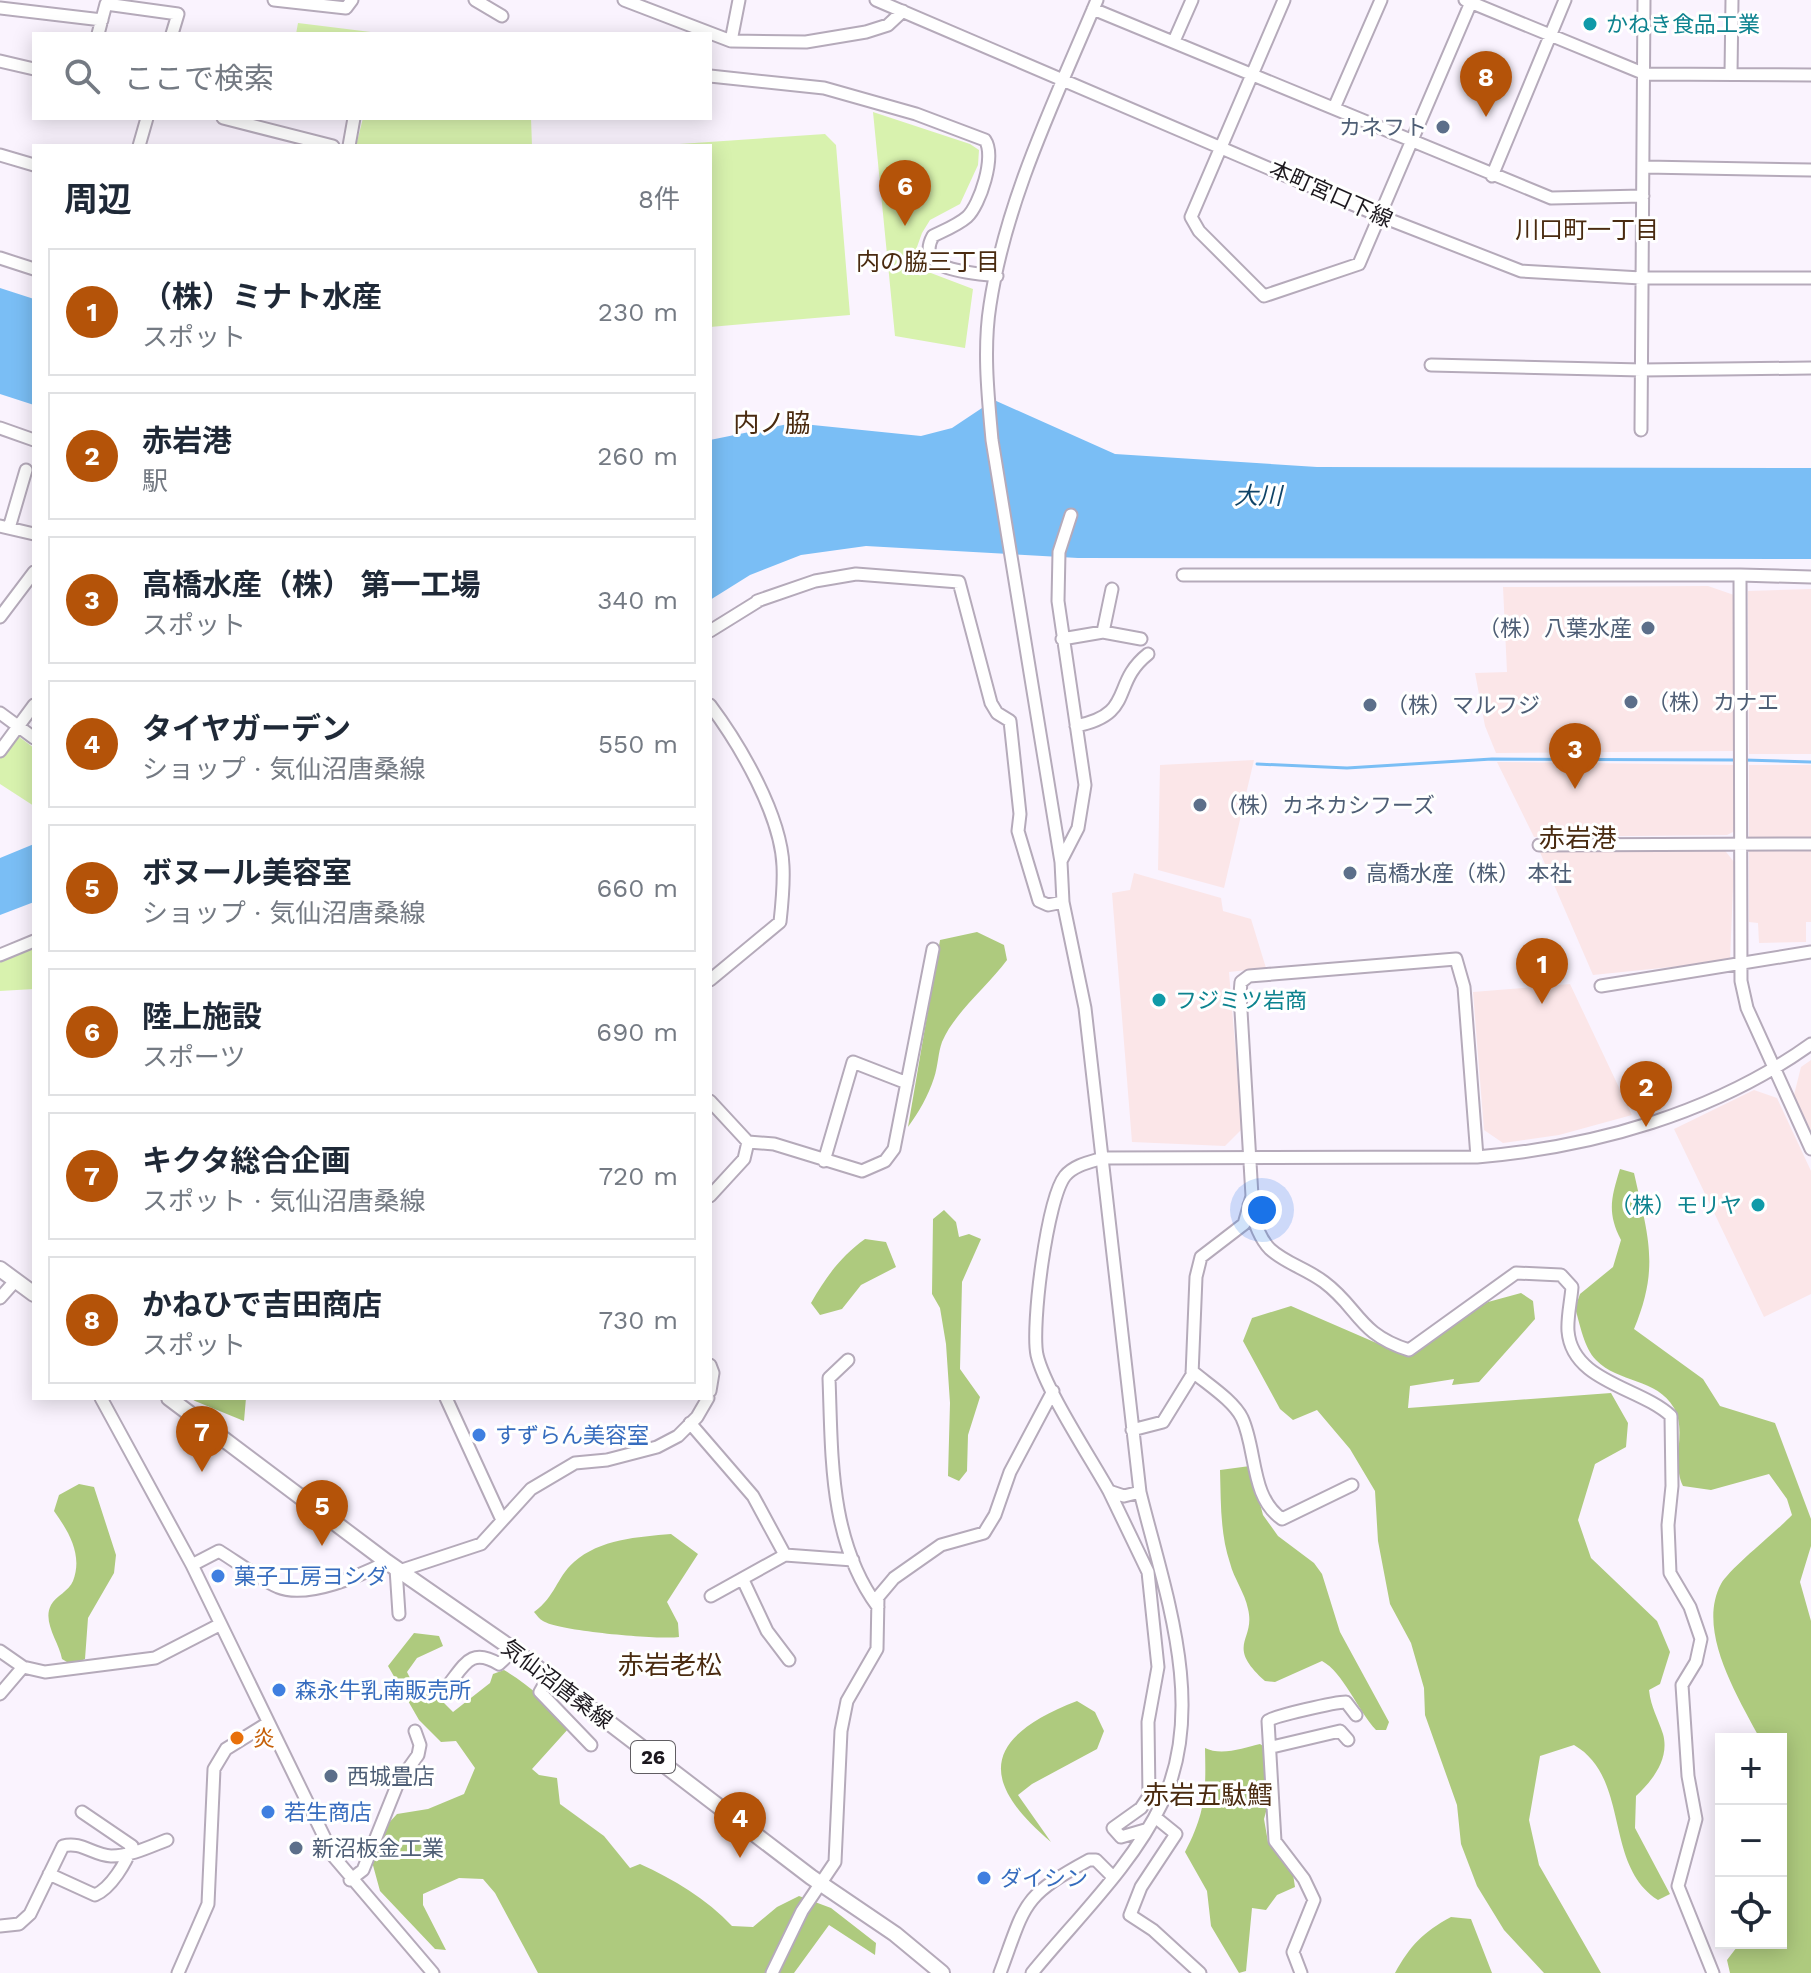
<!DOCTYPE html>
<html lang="ja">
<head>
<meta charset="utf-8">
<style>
  :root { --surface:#fff; --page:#f2f2f3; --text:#1f2937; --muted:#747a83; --line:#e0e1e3; --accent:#b45309 }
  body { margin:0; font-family:"Work Sans","Noto Sans JP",sans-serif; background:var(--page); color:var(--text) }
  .controls { position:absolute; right:24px; bottom:24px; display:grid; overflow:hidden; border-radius:0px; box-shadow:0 4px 20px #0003 }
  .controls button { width:72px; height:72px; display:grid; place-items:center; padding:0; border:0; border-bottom:2px solid var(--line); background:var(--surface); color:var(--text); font:40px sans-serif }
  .you { position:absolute; left:1262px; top:1210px; width:28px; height:28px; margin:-20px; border:6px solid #fff; border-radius:50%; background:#1a73e8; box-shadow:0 0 0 12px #1a73e833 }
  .badge { display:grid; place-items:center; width:52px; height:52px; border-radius:50%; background:var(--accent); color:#fff; font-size:26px; font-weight:700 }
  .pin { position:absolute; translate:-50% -66px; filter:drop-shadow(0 2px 4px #0008) }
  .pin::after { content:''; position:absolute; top:42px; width:28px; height:24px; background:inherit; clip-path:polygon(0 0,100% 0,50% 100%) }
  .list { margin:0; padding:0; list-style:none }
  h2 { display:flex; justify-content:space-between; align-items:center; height:104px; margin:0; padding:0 32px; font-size:34px }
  h2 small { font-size:26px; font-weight:400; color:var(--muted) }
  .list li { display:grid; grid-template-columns:52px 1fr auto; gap:24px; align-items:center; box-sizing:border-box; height:128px; margin:0 16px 16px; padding:0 16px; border:2px solid var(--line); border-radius:0px }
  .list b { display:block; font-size:30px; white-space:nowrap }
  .list p { margin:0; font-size:26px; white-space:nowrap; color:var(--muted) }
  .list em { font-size:26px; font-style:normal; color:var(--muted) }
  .icon { flex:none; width:44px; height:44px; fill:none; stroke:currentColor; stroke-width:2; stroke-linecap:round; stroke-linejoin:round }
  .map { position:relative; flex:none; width:1811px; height:1973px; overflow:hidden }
  .search { position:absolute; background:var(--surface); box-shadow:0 4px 20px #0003; left:32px; top:32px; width:680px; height:88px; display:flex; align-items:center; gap:20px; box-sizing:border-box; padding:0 28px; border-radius:0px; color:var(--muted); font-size:30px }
  .panel { position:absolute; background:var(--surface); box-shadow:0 4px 20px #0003; left:32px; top:144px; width:680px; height:1256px; border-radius:0px }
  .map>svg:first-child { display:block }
  .industrial { fill:#fbe6e8 }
  .green { fill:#d8f2ae }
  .forest { fill:#aeca7e }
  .water { fill:#7abef5 }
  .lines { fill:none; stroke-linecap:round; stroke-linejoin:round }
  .stream { stroke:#7abef5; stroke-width:3 }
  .minor-casing { stroke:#b5aaba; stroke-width:15 }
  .major-casing { stroke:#b5aaba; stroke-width:18 }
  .minor { stroke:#fff; stroke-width:11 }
  .major { stroke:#fff; stroke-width:14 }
  .culture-dot { fill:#0f9aa8; stroke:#fff; stroke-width:3 }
  .service-dot { fill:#5c6f8a; stroke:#fff; stroke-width:3 }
  .shop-dot { fill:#3f7fe0; stroke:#fff; stroke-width:3 }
  .food-dot { fill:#e8710a; stroke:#fff; stroke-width:3 }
  .labels { text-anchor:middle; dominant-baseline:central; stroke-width:6; stroke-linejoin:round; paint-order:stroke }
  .shield { fill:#fff; stroke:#605d62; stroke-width:2 }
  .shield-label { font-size:20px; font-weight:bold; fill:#1c181e }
  .culture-label { font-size:22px; fill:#0d838f; stroke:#fff; text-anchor:start }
  .service-label { font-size:22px; fill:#4e5e75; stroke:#fff; text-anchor:start }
  .street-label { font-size:22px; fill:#1c181e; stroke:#fff }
  .shop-label { font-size:22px; fill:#366cbe; stroke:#fff; text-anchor:start }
  .food-label { font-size:22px; fill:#c56008; stroke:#fff; text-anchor:start }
  .neighbourhood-label { font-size:24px; fill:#4a2b10; stroke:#fff }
  .water-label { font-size:24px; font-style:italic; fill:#104468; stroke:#fff }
  .quarter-label { font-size:26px; fill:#4a2b10; stroke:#fff }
</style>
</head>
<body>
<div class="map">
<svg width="1811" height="1973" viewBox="0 0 1811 1973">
  <rect width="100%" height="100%" fill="#faf3fe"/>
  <path class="industrial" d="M1708,586L1734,595V751L1496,753L1485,726L1475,673L1507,672L1503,587Z
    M1811,589V754H1749L1748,591Z
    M1254,760L1224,888L1158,870L1160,765Z
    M1497,762L1735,765L1737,830L1727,835L1534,837Z
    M1749,765H1811V922H1806V942L1759,943L1758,923L1749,922Z
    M1723,848L1734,862L1730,961L1593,975L1539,850Z
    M1134,873L1221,898L1223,911L1251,919L1266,968L1229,972L1242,1129L1225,1146L1132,1142L1112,893L1130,890Z
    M1570,984L1632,1115L1559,1135L1503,1143L1484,1130L1473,992Z
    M1811,1060V1131L1794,1095L1801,1067Z
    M1754,1090L1777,1098L1811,1171V1294L1764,1317L1674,1129Z"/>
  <path class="green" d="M298,23L387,34H296Z
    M873,112L970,144L979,150L978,165L960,204L930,220L922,233L917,247L923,270L973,289L965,348L895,336Z
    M363,118H531L532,146H356Z
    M825,134L836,145L850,315L710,327V146H650Z
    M18,736L34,748V806L0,784V757Z
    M34,948V989L0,991V961Z"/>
  <path class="forest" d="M977,932L1004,945L1007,960C988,986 954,1013 942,1042C938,1053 938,1066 934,1078C928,1096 919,1112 908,1127L940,940Z
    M1620,1169L1634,1173C1648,1236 1660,1267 1634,1329L1703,1379L1720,1406L1775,1423L1811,1519V1546L1800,1582L1811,1621V1973H1730L1727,1960L1740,1943H1781V1739H1760C1738,1697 1696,1631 1721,1584C1730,1568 1776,1532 1792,1515L1787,1499L1769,1474L1711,1490L1683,1486C1671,1462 1687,1430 1674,1408C1657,1378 1618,1383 1596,1360C1584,1348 1580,1324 1575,1308L1580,1294L1613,1267L1621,1240C1607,1213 1611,1198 1620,1169Z
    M944,1210L956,1222L959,1237L969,1234L981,1239L962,1282L960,1369L980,1397L968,1435L967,1471L959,1481L948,1476L950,1403L946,1344L940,1308L932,1294L933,1219Z
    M865,1239L886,1242L896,1267L861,1285L842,1309L820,1315L811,1303C826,1277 840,1257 865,1239Z
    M1521,1293L1533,1301L1535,1319L1479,1382L1452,1385L1454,1379L1410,1386L1408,1408L1611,1393L1628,1423L1626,1447L1595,1464L1578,1520L1591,1558L1657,1621L1670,1652L1660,1684L1649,1690C1651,1708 1658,1718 1663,1734C1670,1759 1652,1781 1636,1796L1635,1828L1670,1894L1658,1900C1603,1865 1631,1778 1574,1745L1540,1756L1529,1820L1539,1865L1601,1973H1544L1504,1930L1477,1886L1461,1844L1457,1805L1425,1715L1424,1688L1411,1643L1390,1604L1378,1541L1375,1491L1350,1449L1317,1410L1293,1420L1280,1409L1243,1341L1252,1318L1291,1306L1388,1348L1421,1342L1488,1302Z
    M190,1398H246L244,1421L195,1401Z
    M1250,1466L1263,1515L1278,1536L1314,1563L1322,1574L1340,1632L1389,1722L1386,1730H1376C1358,1711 1343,1672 1322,1661L1275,1682L1265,1681C1224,1644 1256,1641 1248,1609C1245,1593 1234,1579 1230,1563C1220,1533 1221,1502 1220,1470Z
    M79,1484L94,1487L116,1555L114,1573L88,1618L85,1659L72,1665L62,1659C59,1642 42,1622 51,1605C56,1596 69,1591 73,1581C83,1555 69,1532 54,1511L59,1495Z
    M671,1534L698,1554L667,1602L678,1623L679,1637C660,1640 558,1631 543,1621C539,1619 537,1615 534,1612C556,1596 556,1578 574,1562C600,1539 638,1537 671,1534Z
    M414,1633L439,1636L443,1646L417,1658L407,1672L415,1688L431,1690L453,1712L490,1683L493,1674L504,1670C528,1684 553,1706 569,1728L532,1769L539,1775L557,1778L560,1804L604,1836L630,1868L640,1864C673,1879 707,1899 732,1926L753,1927L777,1907L799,1896L831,1908L876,1943L875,1955L829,1925L794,1973H538L495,1893L483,1879L459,1878L423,1894V1905L446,1950L435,1949L380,1891L371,1858L376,1837L397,1814L428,1809L464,1794L475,1768L456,1741L441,1742L419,1720L388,1666Z
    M1077,1701L1095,1712L1104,1731L1097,1749L1032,1784L1018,1795L1051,1842C975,1778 987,1736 1077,1701Z
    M1260,1744L1266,1748L1270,1797L1264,1819L1268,1842L1293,1874L1295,1887L1277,1895L1266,1910L1252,1908L1246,1971L1239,1973L1211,1926L1207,1891L1185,1852C1206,1812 1206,1791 1205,1748C1221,1756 1244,1748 1260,1744Z
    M1451,1917L1471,1919L1492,1973H1395C1410,1946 1423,1932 1451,1917Z"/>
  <path class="water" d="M0,288L34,299V405L0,394Z
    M994,400L1115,454L1317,467L1811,468V559L1078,558L866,546L801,555L750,575L710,600V440L793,423L921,436L952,428Z
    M34,844V902L0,915V858Z"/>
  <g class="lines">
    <path class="stream" d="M1744,760L1811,762
      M1257,764L1347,768L1492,759L1736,760"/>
    <g class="minor-casing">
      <path id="minor" d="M274,0L346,8L352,0
        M475,0L502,16
        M624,0L731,41L806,42L866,32L888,25L903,11
        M876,0L1380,216L1521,271L1641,278H1811
        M1097,0C1056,98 1006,199 990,305C983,349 988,396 992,440L1061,862L1063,902L1085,1008L1140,1492
        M1284,0L1191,217L1199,231L1264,296L1359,264L1472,0
        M1465,0L1645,74L1811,75
        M0,8L102,20
        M1093,9L1551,198L1643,196
        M98,34L106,4L178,14L172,34
        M731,41L739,0
        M1174,41L1192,0
        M0,61L34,69
        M1731,74L1732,0
        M710,76L824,88L916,114L985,140C996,156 980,205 967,217C958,225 943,231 933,236C913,272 976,273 997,276
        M1334,108L1381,0
        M223,118L333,146
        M139,146L147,118
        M349,146L354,118
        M0,155L34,165
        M1645,167L1811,170
        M1492,176L1565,0
        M0,258L34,269
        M1431,365L1642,370L1811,368
        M0,428L34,440
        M1641,430L1644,0
        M0,526L34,534
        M9,528L26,470
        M1183,575H1740
        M1811,577L1740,575L1741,981L1747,1008L1811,1149
        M757,601L815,581L856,574L959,582L991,703L997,713L1010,721L1020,814L1018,831L1039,901L1048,905L1063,902
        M0,617L34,572
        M710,631L760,600
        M1103,632L1112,589
        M1062,639L1103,632L1141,639
        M710,705C740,745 781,815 783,866C784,885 782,904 780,922L710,980
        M0,713L34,738
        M1076,726C1136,714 1110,684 1148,654
        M0,751L34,705
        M1539,845L1811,844
        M1061,861L1078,828L1085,785L1058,601L1059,552L1071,515
        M0,955L34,941
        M1601,986L1811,952
        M710,1101L748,1142
        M824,1161L853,1062L907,1083
        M710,1196L744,1159L748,1142L774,1144L862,1171L885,1161L894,1149L933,949
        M1249,1205C1254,1220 1259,1238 1270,1249C1285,1263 1307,1269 1324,1282C1359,1308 1358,1334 1409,1350L1516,1273L1561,1275L1572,1287C1571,1301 1567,1317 1568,1331C1572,1382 1640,1387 1671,1416L1672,1486L1668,1525L1670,1573L1690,1607L1701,1639L1696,1662L1682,1685L1688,1776L1696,1819L1678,1886L1713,1973
        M0,1298L16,1280
        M848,1360L829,1378C832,1457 829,1541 878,1607
        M710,1365L713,1373L710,1391
        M1192,1371C1207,1384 1233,1400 1242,1418C1257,1450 1250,1497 1282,1519L1352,1485
        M101,1398L192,1565L334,1857L433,1973
        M446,1398L502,1520
        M690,1423L753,1496L785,1555
        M1132,1430L1163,1422L1192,1375L1196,1277L1201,1257L1244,1224L1252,1196L1240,994L1241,982L1249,976L1456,959L1464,987L1477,1157
        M1109,1491L1148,1572L1158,1667L1148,1722L1149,1796L1141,1808L1113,1828L1121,1837L1145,1830
        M192,1565L219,1551C238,1563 258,1578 278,1587C307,1599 361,1575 387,1562
        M396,1569L399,1614
        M399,1571L481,1544L531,1489L575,1463L607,1460L657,1447L678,1436L697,1417L708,1398
        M743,1580L767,1631L789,1660
        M711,1596L785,1555L853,1560
        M0,1651L23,1667L45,1672L155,1658L219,1625
        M548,1678L540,1692L591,1745
        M445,1689C464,1667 469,1646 499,1664L514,1650
        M0,1694L23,1667
        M1272,1747L1340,1731L1348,1740
        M1155,1817L1176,1834L1141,1887L1130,1915L1153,1930L1200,1973
        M49,1874L95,1895C111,1888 126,1863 132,1846L82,1812
        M350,1880L363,1870L398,1783L418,1755L420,1745L415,1731
        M0,1926L19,1924L30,1914L63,1846C81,1841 93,1855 111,1856C131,1856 149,1847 167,1840
        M178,1973L208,1904L214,1769L226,1749L268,1723
        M772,1973L802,1911L835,1862L841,1731L847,1701L877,1649L878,1597L894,1578L941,1545L984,1533L995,1515L1010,1472L1053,1391
        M1000,1973C1026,1903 1021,1897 1089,1860H1096L1112,1876
        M1032,1973C1076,1919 1132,1866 1162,1803C1208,1705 1164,1590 1140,1492L1124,1496L1109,1491C1090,1457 1045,1389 1037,1355C1031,1326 1047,1199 1065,1176C1074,1165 1090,1162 1103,1158L1477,1157C1594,1147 1715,1113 1811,1044
        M1301,1973L1293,1952L1314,1900L1304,1879L1275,1841L1268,1721C1273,1716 1336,1702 1346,1702L1356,1715"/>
    </g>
    <g class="major-casing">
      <path id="major" d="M0,1269L34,1294
        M169,1398L387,1562L514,1650L811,1877L895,1934L942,1973"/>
    </g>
    <use href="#minor" class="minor"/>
    <use href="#major" class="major"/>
  </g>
  <g class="culture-dot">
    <circle cx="1590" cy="24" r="8"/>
    <circle cx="1159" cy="1000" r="8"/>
    <circle cx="1758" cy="1205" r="8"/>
  </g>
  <g class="service-dot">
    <circle cx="1443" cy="127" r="8"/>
    <circle cx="1648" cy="628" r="8"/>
    <circle cx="1631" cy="702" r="8"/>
    <circle cx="1370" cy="705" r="8"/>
    <circle cx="1200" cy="805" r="8"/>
    <circle cx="1350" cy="873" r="8"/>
    <circle cx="331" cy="1776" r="8"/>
    <circle cx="296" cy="1848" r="8"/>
  </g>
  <g class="shop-dot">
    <circle cx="479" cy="1435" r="8"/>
    <circle cx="218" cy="1576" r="8"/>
    <circle cx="279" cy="1690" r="8"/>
    <circle cx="268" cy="1812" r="8"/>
    <circle cx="984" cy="1878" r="8"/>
  </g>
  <circle class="food-dot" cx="237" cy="1738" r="8"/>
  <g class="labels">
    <rect class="shield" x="631" y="1741" width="44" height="32" rx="6"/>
    <g class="shield-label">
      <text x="653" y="1757">26</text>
    </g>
    <g class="culture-label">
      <text x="1606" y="24">かねき食品工業</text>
      <text x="1175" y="1000">フジミツ岩商</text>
      <text x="1742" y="1205" text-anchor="end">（株）モリヤ</text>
    </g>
    <g class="service-label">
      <text x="1427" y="127" text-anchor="end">カネフト</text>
      <text x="1632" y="628" text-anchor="end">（株）八葉水産</text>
      <text x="1647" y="702">（株）カナエ</text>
      <text x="1386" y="705">（株）マルフジ</text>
      <text x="1216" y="805">（株）カネカシフーズ</text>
      <text x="1366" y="873">高橋水産（株） 本社</text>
      <text x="347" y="1776">西城畳店</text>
      <text x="312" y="1848">新沼板金工業</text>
    </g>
    <g class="street-label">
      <text transform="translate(1331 194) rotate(24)">本町宮口下線</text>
      <text transform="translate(557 1684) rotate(37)">気仙沼唐桑線</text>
    </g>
    <g class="shop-label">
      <text x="495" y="1435">すずらん美容室</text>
      <text x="234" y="1576">菓子工房ヨシダ</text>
      <text x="295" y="1690">森永牛乳南販売所</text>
      <text x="284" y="1812">若生商店</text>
      <text x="1000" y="1878">ダイシン</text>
    </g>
    <g class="food-label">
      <text x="253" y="1738">炎</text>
    </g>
    <g class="neighbourhood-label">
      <text x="1587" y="230">川口町一丁目</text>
      <text x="928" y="262">内の脇三丁目</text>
    </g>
    <g class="water-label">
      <text x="1258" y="496">大川</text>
    </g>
    <g class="quarter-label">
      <text x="772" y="423">内ノ脇</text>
      <text x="1578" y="838">赤岩港</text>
      <text x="670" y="1665">赤岩老松</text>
      <text x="1208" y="1795">赤岩五駄鱈</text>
    </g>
  </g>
</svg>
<div class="controls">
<button>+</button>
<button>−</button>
<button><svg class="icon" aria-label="locate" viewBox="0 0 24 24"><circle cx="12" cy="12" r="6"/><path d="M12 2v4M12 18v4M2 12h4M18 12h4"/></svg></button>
</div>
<div class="you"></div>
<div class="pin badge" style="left:1542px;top:1004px">1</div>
<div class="pin badge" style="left:1646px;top:1127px">2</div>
<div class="pin badge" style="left:1575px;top:789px">3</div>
<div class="pin badge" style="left:740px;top:1858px">4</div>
<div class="pin badge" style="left:322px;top:1546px">5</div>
<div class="pin badge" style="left:905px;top:226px">6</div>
<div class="pin badge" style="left:202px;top:1472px">7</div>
<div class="pin badge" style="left:1486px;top:117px">8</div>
<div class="search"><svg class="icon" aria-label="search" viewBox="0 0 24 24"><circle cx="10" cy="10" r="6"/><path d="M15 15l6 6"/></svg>ここで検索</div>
<section class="panel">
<h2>周辺<small>8件</small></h2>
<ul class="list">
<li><span class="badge">1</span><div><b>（株）ミナト水産</b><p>スポット</p></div><em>230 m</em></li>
<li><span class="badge">2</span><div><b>赤岩港</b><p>駅</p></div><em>260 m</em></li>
<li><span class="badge">3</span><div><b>高橋水産（株） 第一工場</b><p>スポット</p></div><em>340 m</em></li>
<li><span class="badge">4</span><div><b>タイヤガーデン</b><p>ショップ · 気仙沼唐桑線</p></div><em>550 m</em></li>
<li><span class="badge">5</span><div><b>ボヌール美容室</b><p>ショップ · 気仙沼唐桑線</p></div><em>660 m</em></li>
<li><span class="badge">6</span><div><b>陸上施設</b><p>スポーツ</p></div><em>690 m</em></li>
<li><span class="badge">7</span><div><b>キクタ総合企画</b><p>スポット · 気仙沼唐桑線</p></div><em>720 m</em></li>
<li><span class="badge">8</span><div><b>かねひで吉田商店</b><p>スポット</p></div><em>730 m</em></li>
</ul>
</section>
</div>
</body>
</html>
